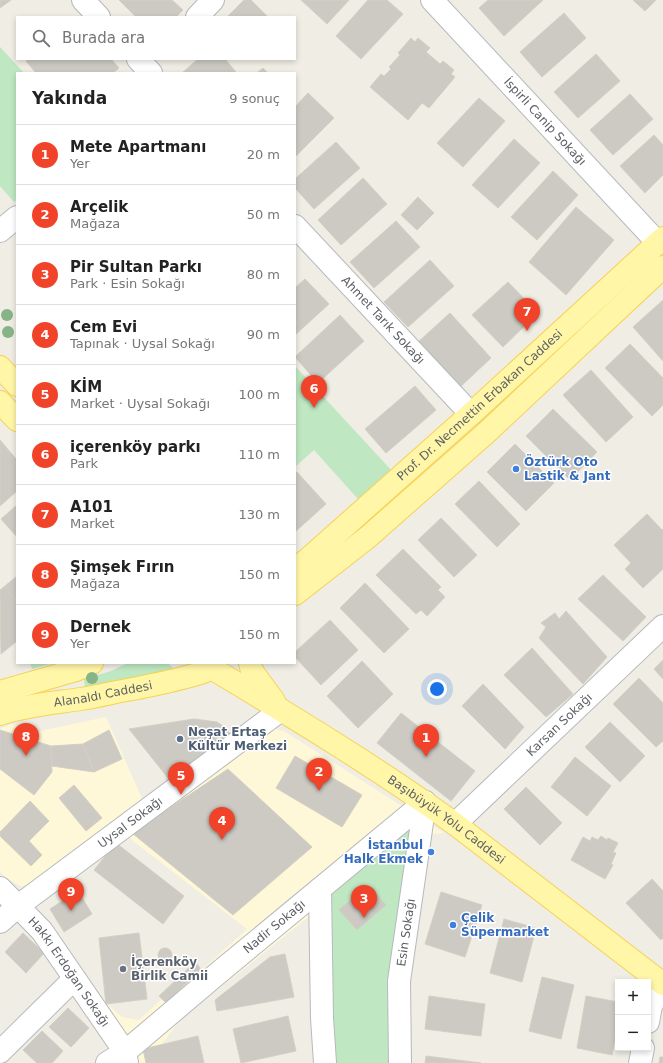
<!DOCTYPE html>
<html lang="tr">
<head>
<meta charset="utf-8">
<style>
  :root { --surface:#fff; --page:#f2f2f2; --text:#222; --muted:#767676; --line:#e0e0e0; --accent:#f04329 }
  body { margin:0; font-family:"DejaVu Sans",sans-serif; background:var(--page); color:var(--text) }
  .controls { position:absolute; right:12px; bottom:12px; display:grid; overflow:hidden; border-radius:0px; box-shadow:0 2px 6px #0003 }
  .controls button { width:36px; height:36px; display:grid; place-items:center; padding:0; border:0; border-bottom:1px solid var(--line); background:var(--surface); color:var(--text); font:20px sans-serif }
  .you { position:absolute; left:437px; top:689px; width:14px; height:14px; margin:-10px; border:3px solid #fff; border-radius:50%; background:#1a73e8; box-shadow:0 0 0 6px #1a73e833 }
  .badge { display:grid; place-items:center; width:26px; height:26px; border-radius:50%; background:var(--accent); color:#fff; font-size:13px; font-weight:700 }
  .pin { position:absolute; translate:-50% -33px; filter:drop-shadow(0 1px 2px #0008) }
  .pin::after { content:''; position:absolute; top:21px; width:14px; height:12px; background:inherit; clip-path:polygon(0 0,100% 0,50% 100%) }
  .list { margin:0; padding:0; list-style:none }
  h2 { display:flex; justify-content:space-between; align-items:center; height:52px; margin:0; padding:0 16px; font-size:17px }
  h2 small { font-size:13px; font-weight:400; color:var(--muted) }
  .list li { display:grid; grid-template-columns:26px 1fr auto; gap:12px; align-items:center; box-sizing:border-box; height:60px; padding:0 16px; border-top:1px solid var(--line) }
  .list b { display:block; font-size:15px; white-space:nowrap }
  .list p { margin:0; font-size:13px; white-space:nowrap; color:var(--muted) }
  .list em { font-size:13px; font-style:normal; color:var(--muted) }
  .icon { flex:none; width:22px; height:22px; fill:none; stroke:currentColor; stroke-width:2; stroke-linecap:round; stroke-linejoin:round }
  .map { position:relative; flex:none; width:663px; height:1063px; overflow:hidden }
  .search { position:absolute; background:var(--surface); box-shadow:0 2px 6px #0003; left:16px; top:16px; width:280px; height:44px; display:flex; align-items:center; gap:10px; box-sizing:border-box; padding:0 14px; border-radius:0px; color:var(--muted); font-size:15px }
  .panel { position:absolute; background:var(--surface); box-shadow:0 2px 6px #0003; left:16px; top:72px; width:280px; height:592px; border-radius:0px }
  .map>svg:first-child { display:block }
  .commercial { fill:#fff8d8 }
  .green { fill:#bfe7c1 }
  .building { fill:#cccac3; stroke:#d4cfc2 }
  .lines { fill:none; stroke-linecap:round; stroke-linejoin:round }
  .minor-casing { stroke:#b6b9be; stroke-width:24 }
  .major-casing { stroke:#f7d255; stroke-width:24 }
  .minor { stroke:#fff; stroke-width:22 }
  .major { stroke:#fff6a8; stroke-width:22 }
  .tree { fill:#86b486 }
  .shop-dot { fill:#3f7fe0; stroke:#fff; stroke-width:1.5 }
  .service-dot { fill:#5c6f8a; stroke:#fff; stroke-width:1.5 }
  .worship-dot { fill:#6b7280; stroke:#fff; stroke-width:1.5 }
  .labels { text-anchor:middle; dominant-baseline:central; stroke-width:3; stroke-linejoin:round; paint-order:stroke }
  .street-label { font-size:12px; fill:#5c5f65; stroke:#fff }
  .shop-label { font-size:12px; font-weight:bold; fill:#366cbe; stroke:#fff; text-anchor:start }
  .service-label { font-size:12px; font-weight:bold; fill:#4e5e75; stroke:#fff; text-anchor:start }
  .worship-label { font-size:12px; font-weight:bold; fill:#5b616d; stroke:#fff; text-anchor:start }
</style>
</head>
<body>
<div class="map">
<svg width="663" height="1063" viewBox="0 0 663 1063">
  <rect width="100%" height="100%" fill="#efede4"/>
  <path class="commercial" d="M106,717L144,803L31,885L20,886L8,879L0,872V729L11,724L40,731Z
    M275,729L284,731L444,833L414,835L398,845L179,1021L157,1051L156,1063H114L93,991L122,1017L139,1020L166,995L206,966L247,929L124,834L266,731Z"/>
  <path class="green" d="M0,47L24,73H17V199L14,202L0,186Z
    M295,366L393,472L358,499L314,450L295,467Z
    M30,663H53L32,669Z
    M128,663H168L178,673L85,688L84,679L111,671Z
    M425,802L400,1063H325L320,889Z"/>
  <path class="building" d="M0,0H11L0,8Z
    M119,0H172L183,10L176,17H136Z
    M244,0H251L268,17H227Z
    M301,0H349L327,24Z
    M368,0H387L403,14L361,59L336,36Z
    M488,0H543L504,36L479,8Z
    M633,0H656L645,11Z
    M564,13L586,38L542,77L520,52Z
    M411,38L415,42L418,38L430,48L426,52L440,64L443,61L454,70L451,74L455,77L429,108L422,103L408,120L370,87L381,74L384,76L391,69L389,67L400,55L398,53Z
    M596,54L620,81L578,118L554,92Z
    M28,59H111L119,68L113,73H36L26,61Z
    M198,59H225L236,72L235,73H182Z
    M263,68L268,73H257Z
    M308,93L334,118L295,157V107Z
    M630,94L653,119L613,155L590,130Z
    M479,98L505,121L463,167L437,143Z
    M654,135L663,145V175L645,193L620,166Z
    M514,139L540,163L498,208L472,185Z
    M336,142L360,168L314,209L295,188V179Z
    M553,171L578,195L537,240L511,217Z
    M363,178L387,204L341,245L318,220Z
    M418,197L434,213L417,230L401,215Z
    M576,207L614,240L566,295L529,262Z
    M396,221L420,247L374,288L350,262Z
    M430,260L454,286L408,327L384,302Z
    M305,279L329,304L295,335V288Z
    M508,282L538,313L503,347L472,315Z
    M663,300V361L633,327Z
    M450,313L491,358L458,389L417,343Z
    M340,315L364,341L318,383L295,357Z
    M630,344L663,378V405L652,416L605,368Z
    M591,370L633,417L606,442L563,395Z
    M415,386L436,410L386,453L365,429Z
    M553,409L597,452L570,480L526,436Z
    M0,440L17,460V491L0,506Z
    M515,444L554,483L526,511L487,472Z
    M297,472L326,504L295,532V473Z
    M479,481L520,524L497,547L455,504Z
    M17,505V537L1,519Z
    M647,514L662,530L663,529V569L643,588L625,569L631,563L614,545Z
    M441,518L477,555L454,577L418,540Z
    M403,549L441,587L438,590L445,597L427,616L421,610L416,614L376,575Z
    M603,575L646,617L623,641L578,599Z
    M17,576V602L5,586Z
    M365,583L409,629L384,653L340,608Z
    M5,586L17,602V641L1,654L0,590Z
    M566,611L607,657L583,684L539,638L546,627L541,623L555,613L559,619Z
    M330,620L358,650L321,685L295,657V652Z
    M532,648L573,694L546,717L504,675Z
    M663,660V679L654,669Z
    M362,661L393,694L358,728L327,696Z
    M639,678L663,703V741L656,747L613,704Z
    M483,684L524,727L505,749L462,706Z
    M401,713L475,771L451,801L377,743Z
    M194,719L217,722L226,728L232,737L168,778L129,729Z
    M610,722L645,756L620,782L585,747Z
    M0,730L51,746L52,772L34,795L0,769Z
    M109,730L122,759L94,772L83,744Z
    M83,744L94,772L52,766L51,746Z
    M295,756L362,795L342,827L276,788Z
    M575,757L611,786L587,816L551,787Z
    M228,769L312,847L233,915L132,833Z
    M74,785L102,818L86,831L59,798Z
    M526,787L562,823L540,845L504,809Z
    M30,801L49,821L29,841L42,855L31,866L0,836V832Z
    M601,836L607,840L608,838L618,843L613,852L616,853L611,864L613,865L605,879L571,860L583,837L590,841L592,837L598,840Z
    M116,843L184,896L163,924L94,870Z
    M652,879L663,891V938L661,940L626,903Z
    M368,885L386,905L357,930L339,910Z
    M78,891L92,914L64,932L50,909Z
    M441,892L482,905L465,957L425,944Z
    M504,919L536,928L522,982L490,973Z
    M23,933L44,953L26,973L5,952Z
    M139,933L147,999L106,1004L99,938Z
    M158 955a7 7 0 1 1 14 0a7 7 0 1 1-14 0Z
    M285,954L294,997L217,1011L215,1000L270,957Z
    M195,962L201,969L166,1003L159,996Z
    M542,977L574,985L561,1039L529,1031Z
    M429,996L485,1004L481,1036L425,1029Z
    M586,996L618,1002V1023L612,1055L577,1048Z
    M68,1008L89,1028L71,1047L49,1027Z
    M288,1016L296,1051L241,1063L233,1029Z
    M42,1031L63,1051L52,1063H37L23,1050Z
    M198,1036L204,1063H146L143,1049Z
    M426,1056L481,1063H425Z
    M660,1057H663V1063H659Z"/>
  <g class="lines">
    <g class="minor-casing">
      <g id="minor">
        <path d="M83,0L99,17"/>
        <path id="s1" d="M432,0L658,243"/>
        <path d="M197,17L213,0"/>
        <path d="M138,59L151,73"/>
        <path id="s2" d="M295,226L471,414"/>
        <path d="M0,231L17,217"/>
        <path id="s3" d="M455,824L663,626"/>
        <path id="s4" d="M0,888L42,931L125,1052L127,1063"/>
        <path d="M320,889L322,1018L325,1063"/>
        <path id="s5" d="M0,922L18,906L281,710"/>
        <path d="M648,1022L651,1006L663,984"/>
        <path d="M0,1052L74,979"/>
        <path id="s6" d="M107,1063L125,1052L217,974L425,802"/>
        <path id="s7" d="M400,1063L399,981L425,802"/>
        <path d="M640,1063L643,1048"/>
      </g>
    </g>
    <g class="major-casing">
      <g id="major">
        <path d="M0,367L17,385"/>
        <path d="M0,402L17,420"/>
        <path id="s8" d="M295,569L308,559L471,414L663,238"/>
        <path d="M295,594L368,537L486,433L663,267"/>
        <path d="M250,663L252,671L274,701"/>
        <path id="s9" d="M218,672C298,720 379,769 455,824L663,984"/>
        <path d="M0,692L76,670L92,663"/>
        <path id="s10" d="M0,714C26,705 54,703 81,699C100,696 119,691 138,688C161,683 184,679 206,671"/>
      </g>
    </g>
    <use href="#minor" class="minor"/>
    <use href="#major" class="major"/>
  </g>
  <g class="tree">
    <circle cx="7" cy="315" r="6"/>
    <circle cx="8" cy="332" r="6"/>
    <circle cx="92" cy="678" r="6"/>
  </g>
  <g class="shop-dot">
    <circle cx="516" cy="469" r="4"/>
    <circle cx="431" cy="852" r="4"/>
    <circle cx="453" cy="925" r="4"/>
  </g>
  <circle class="service-dot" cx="180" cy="739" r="4"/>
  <circle class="worship-dot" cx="123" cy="969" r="4"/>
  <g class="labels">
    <g class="street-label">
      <text stroke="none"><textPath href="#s1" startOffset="166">İspirli Canip Sokağı</textPath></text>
      <text stroke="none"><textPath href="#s2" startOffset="129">Ahmet Tarık Sokağı</textPath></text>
      <text stroke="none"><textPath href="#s8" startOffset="247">Prof. Dr. Necmettin Erbakan Caddesi</textPath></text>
      <text stroke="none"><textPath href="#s10" startOffset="105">Alanaldı Caddesi</textPath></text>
      <text stroke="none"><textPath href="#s3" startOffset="144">Karsan Sokağı</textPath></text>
      <text stroke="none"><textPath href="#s9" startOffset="272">Başıbüyük Yolu Caddesi</textPath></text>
      <text stroke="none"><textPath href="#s5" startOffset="164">Uysal Sokağı</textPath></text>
      <text stroke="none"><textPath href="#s6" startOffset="216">Nadir Sokağı</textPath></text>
      <text stroke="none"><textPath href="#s7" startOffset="131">Esin Sokağı</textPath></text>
      <text stroke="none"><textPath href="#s4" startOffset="109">Hakkı Erdoğan Sokağı</textPath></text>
    </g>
    <g class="shop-label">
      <text x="524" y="462">Öztürk Oto<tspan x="524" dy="14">Lastik &amp; Jant</tspan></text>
      <text x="423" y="845" text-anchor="end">İstanbul<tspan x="423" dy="14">Halk Ekmek</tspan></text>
      <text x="461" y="918">Çelik<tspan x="461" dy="14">Süpermarket</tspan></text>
    </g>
    <g class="service-label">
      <text x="188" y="732">Neşat Ertaş<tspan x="188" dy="14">Kültür Merkezi</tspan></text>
    </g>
    <g class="worship-label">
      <text x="131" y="962">İçerenköy<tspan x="131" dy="14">Birlik Camii</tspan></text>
    </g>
  </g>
</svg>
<div class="controls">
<button>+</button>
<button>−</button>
</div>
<div class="you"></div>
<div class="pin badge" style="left:426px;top:757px">1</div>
<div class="pin badge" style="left:319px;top:791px">2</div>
<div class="pin badge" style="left:364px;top:918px">3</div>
<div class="pin badge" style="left:222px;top:840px">4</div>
<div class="pin badge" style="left:181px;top:795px">5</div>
<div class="pin badge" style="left:314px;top:408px">6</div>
<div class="pin badge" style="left:527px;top:331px">7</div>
<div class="pin badge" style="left:26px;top:756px">8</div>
<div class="pin badge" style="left:71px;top:911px">9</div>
<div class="search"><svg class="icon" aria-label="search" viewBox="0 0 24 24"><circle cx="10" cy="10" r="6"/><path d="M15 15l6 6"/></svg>Burada ara</div>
<section class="panel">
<h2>Yakında<small>9 sonuç</small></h2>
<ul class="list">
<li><span class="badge">1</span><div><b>Mete Apartmanı</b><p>Yer</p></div><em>20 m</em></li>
<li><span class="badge">2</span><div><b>Arçelik</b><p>Mağaza</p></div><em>50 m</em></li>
<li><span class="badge">3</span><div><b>Pir Sultan Parkı</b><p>Park · Esin Sokağı</p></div><em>80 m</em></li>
<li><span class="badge">4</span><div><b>Cem Evi</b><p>Tapınak · Uysal Sokağı</p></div><em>90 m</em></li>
<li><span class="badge">5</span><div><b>KİM</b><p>Market · Uysal Sokağı</p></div><em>100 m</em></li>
<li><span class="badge">6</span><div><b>içerenköy parkı</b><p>Park</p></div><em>110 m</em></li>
<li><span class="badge">7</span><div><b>A101</b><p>Market</p></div><em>130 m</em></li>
<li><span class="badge">8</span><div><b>Şimşek Fırın</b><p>Mağaza</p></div><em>150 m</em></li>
<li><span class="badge">9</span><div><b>Dernek</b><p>Yer</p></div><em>150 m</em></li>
</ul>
</section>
</div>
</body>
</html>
